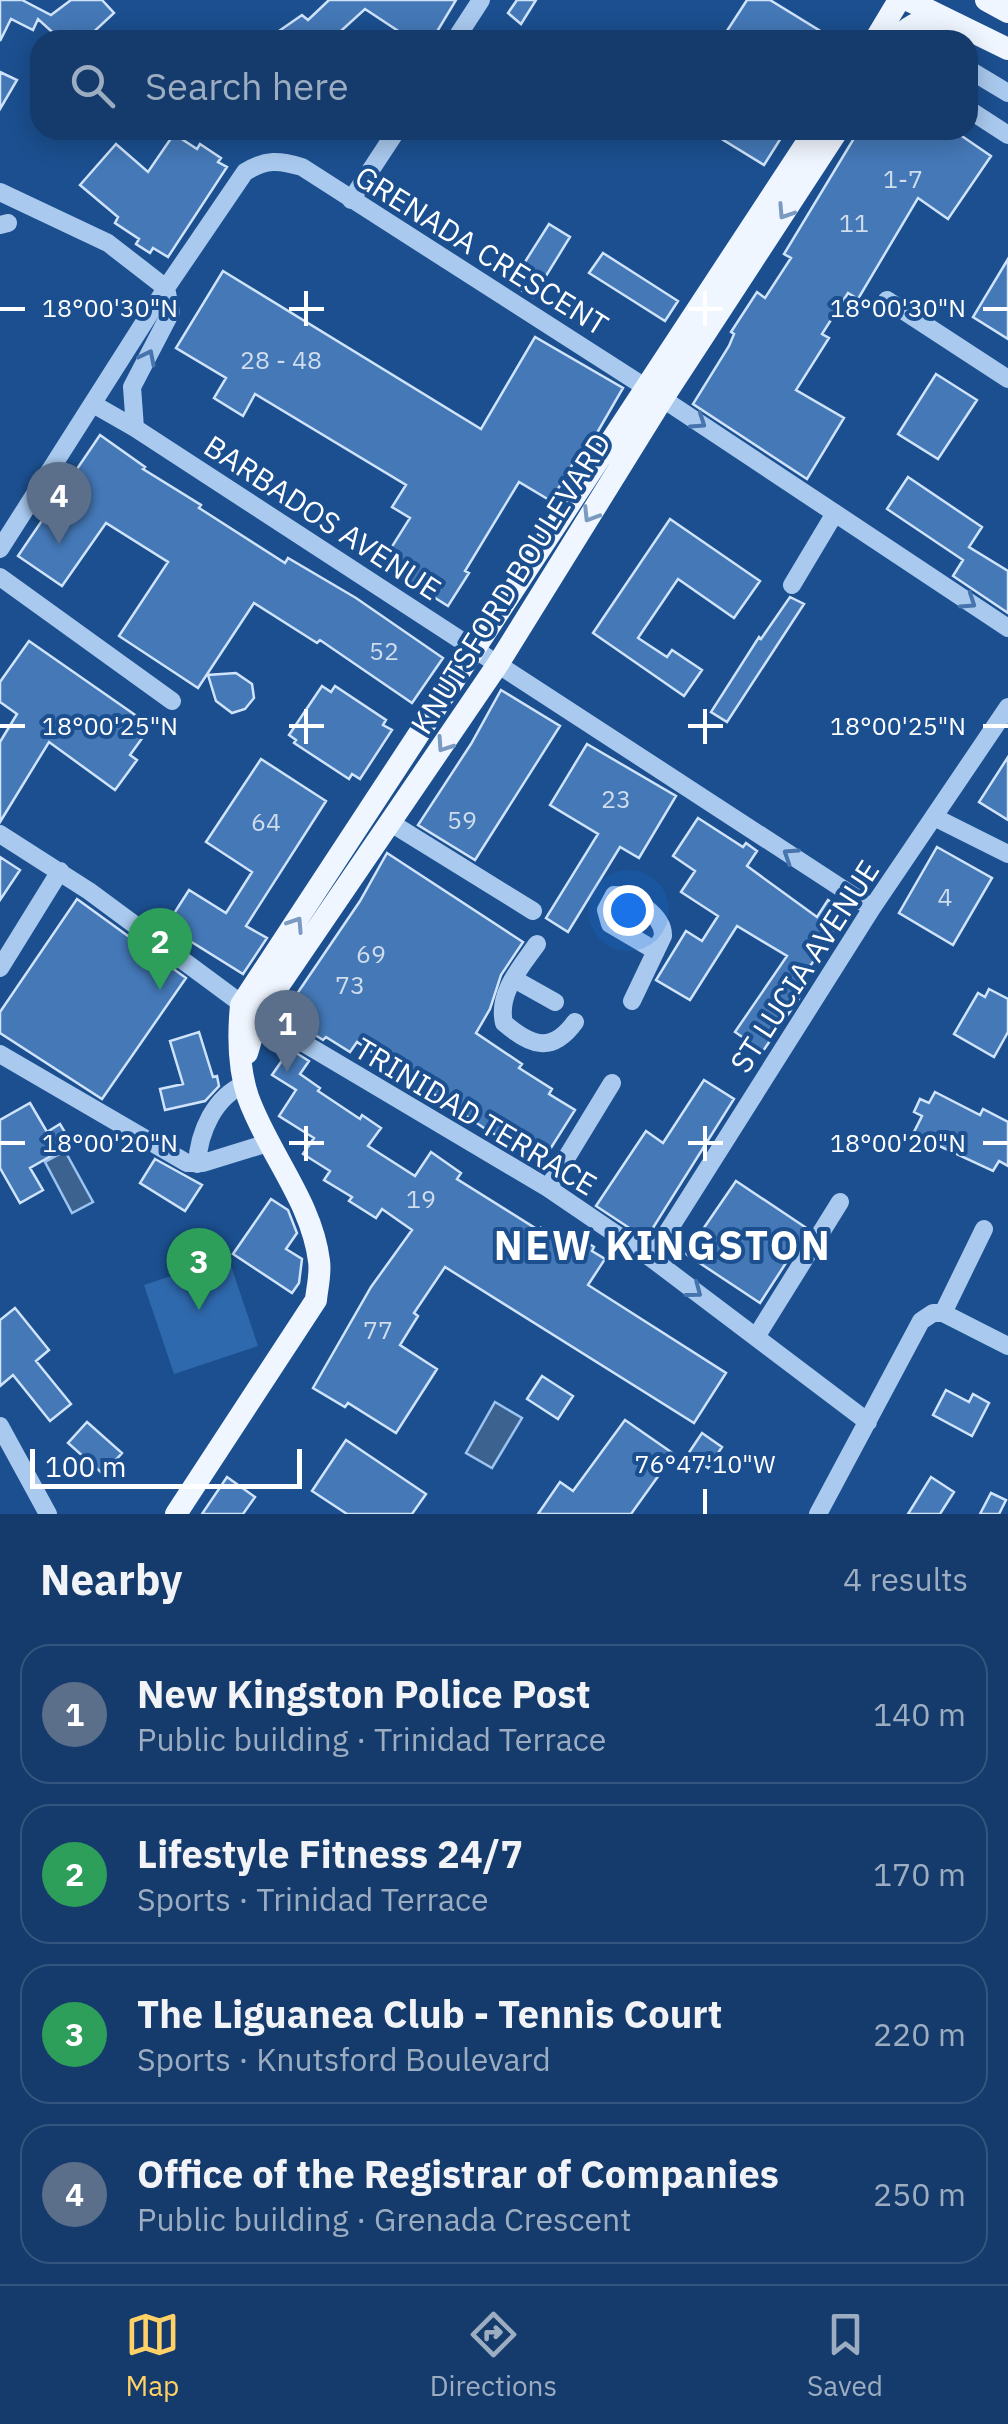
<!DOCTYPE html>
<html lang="en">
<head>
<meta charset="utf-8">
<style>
  :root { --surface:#143b6b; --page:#214673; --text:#f1f3f6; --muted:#9dadc1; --line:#33557e; --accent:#ffd166 }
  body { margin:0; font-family:"IBM Plex Sans",sans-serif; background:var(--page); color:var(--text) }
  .scale { position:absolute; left:30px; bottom:25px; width:272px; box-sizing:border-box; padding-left:10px; border:5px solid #fff; border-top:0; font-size:28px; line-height:35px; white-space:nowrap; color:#fff; -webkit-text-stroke:8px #1b4f8f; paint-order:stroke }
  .you { position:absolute; left:628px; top:910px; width:35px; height:35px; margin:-25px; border:8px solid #fff; border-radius:50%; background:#1a73e8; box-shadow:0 0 0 15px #1a73e833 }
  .badge { display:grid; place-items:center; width:65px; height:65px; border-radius:50%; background:var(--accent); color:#fff; font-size:32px; font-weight:700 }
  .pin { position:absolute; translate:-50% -82px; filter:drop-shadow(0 2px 5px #0008) }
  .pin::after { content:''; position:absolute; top:52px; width:35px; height:30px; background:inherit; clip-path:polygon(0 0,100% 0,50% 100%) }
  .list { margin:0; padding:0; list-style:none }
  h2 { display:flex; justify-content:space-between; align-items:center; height:130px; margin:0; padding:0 40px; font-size:42px }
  h2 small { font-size:32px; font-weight:400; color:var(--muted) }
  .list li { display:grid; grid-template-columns:65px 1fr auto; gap:30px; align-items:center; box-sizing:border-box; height:140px; margin:0 20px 20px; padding:0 20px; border:2px solid var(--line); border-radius:30px }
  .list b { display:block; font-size:38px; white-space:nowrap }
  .list p { margin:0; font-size:32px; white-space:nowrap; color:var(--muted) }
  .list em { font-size:32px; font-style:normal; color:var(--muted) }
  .icon { flex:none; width:55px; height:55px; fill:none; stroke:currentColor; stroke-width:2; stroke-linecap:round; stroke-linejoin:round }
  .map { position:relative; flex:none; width:1008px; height:1514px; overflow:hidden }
  .search { position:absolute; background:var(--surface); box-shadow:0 5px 25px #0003; left:30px; right:30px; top:30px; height:110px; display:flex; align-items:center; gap:25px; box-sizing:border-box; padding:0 35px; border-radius:30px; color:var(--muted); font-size:38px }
  .sheet { height:770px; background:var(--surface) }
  nav { display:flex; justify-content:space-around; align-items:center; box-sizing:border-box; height:140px; border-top:2px solid var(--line); background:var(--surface); font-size:28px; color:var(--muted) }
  nav a { display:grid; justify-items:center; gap:5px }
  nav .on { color:var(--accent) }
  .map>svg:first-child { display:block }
  .green { fill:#2e69ad }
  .water { fill:#3c6290; stroke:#9cc4f0; stroke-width:2.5 }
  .building { fill:#4478b7; stroke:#cfe3fa; stroke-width:2.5 }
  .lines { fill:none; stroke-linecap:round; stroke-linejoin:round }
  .minor { stroke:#a9c9ee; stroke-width:18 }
  .major { stroke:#f0f6ff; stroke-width:22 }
  .oneway { stroke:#7b9ac1 }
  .oneway2 { stroke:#4674ac }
  .ticks { fill:none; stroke:#fff; stroke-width:4 }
  .labels { text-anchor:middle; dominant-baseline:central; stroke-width:8; stroke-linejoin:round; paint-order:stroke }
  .number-label { font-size:25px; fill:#d0dded }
  .street-label { font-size:30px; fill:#fff; stroke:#1b4f8f }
  .district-label { font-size:40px; font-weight:bold; letter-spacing:2.5px; fill:#fff; stroke:#1b4f8f }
  .ticks-label { font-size:25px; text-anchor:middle; fill:#fff; stroke:#1b4f8f; stroke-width:8; stroke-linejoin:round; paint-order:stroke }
</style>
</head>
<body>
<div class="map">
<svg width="1008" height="1514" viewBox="0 0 1008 1514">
  <rect width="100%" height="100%" fill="#1b4f8f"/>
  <path class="green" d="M228,1257L258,1346L174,1374L144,1285Z"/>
  <path class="water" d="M65,1151L93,1202L72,1213L45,1162Z
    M495,1402L522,1418L492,1468L466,1453Z"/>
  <path class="building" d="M0,0H22L51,15L71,0H102L114,13L85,40H61L38,19L33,30L11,19L0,41Z
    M329,0H456L432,40H412L365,9L331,40H266L302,15L308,20Z
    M517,0H536L521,24L508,13Z
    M747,0H770L835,40H721Z
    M0,72L17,80L0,109Z
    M707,130H786L764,165Z
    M859,130H953L991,156L948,219L918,198L858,299L848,293L822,334L829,338L796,390L844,418L807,479L693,404L729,346L734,334L731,332L757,292L765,298L791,258L784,254Z
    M174,134L197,149L200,144L221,158L218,162L227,167L168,257L153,248L150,253L136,244L139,239L115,223L118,217L80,185L116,144L148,172Z
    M549,224L570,237L533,297L511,284Z
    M603,253L678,301L665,321L589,273Z
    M1008,259V339L973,317Z
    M223,271L481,429L535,337L623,388L586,452L579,462L575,460L551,501L519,482L465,571L469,573L448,606L381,564L410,518L392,507L406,485L255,394L243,416L214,398L226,378L176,348Z
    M936,374L977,400L938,459L898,434Z
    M100,435L145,467L143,469L201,505L199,508L285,563L288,558L356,598L443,658L412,703L320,640L317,643L254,603L198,688L119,636L168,562L106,523L62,586L18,556Z
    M908,477L982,527L969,547L1008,571V613L953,576L963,560L887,509Z
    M670,519L760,581L734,618L678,579L638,638L667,657L672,650L702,670L684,696L593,633Z
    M790,597L804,604L727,722L711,712L759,637L761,639Z
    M29,641L151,726L130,755L137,760L115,790L49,742L0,822V742L17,714L0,702V682Z
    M236,673L252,684L254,698L245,709L232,713L216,701L208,675Z
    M322,686L331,692L335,686L386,720L383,725L392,730L360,779L352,774L349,779L294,743L296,740L289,735Z
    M501,690L560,726L475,860L418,825L471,744Z
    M587,744L676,796L639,858L620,847L568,932L546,918L598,834L550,805Z
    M1008,757V820L979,802Z
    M261,759L326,801L246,926L267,938L243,974L166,926L189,890L226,913L252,872L206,842Z
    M698,818L743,847L746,843L757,851L747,866L817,917L828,900L846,912L793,992L800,997L763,1051L735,1032L787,956L737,926L690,1000L656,980L686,931L702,941L718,916L681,892L695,871L673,856Z
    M937,847L992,878L953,945L899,913Z
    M387,853L523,942L501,975L490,1009L476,1033L522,1064L519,1068L552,1089L549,1094L575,1110L542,1162L484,1128L357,1042L350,1052L326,1037L323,1040L304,1028L307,1024L286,1010L360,901Z
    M0,857L20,870L0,900Z
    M77,899L186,978L102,1099L0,1033V1012Z
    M989,989L1008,999V1032L994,1057L954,1034L978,993L985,997Z
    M199,1032L213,1077L217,1076L219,1086L205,1101L165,1110L160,1089L183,1084L170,1041Z
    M290,1049L309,1061L300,1074L320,1088L318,1091L360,1119L362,1115L381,1128L368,1146L415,1176L431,1152L461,1173L457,1179L540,1231L541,1228L562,1241L568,1231L594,1247L592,1251L605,1259L588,1285L726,1373L694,1423L445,1267L414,1313L418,1316L400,1345L437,1369L396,1433L348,1403L345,1407L313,1388L371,1287L412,1230L382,1209L376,1218L349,1201L352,1197L324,1180L330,1171L303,1154L314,1138L279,1116L296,1090L272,1075Z
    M704,1080L734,1099L646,1239L596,1206L646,1131L663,1143Z
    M935,1092L980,1115L983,1109L1008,1122V1166L999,1161L993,1171L913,1134L922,1116L914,1112L920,1099L929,1103Z
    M30,1103L47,1132L60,1124L72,1144L30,1168L43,1190L20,1203L0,1168V1120Z
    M155,1159L202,1185L185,1211L140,1183Z
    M736,1181L808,1229L760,1303L686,1254Z
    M271,1199L288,1210L297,1233L286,1249L302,1259L299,1283L292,1293L233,1254Z
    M15,1308L49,1350L36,1361L71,1404L50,1421L13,1375L0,1386V1320Z
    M542,1376L573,1396L558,1419L527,1399Z
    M946,1390L969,1402L973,1394L989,1403L972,1436L933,1415Z
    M625,1420L674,1454L631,1514H538L560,1482L573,1491Z
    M87,1422L122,1453L103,1474L68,1443Z
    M702,1433L722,1447L708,1468L688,1454Z
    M346,1440L426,1494L412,1514H347L312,1491Z
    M227,1477L255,1497L243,1514H202Z
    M931,1477L954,1492L940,1514H908Z
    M991,1493L1006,1500L999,1514H980Z"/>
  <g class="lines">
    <path class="minor" d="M455,40L481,0
      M968,69L1008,93
      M968,109L1008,135
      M0,192L108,243L166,288L171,312L132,387L135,428
      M351,200L397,130
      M0,225L8,223
      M887,300L1008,379
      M93,404L135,428L872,908
      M0,549L166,288L245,172C266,159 279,160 302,167L645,387L1008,628
      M0,577L172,701
      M792,585L835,513
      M936,818L1008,854
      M391,823L533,911
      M0,834L89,891L258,1016L548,1188L651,1258L868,1422
      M537,944C521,967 497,993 504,1023C531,1046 552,1054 575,1022
      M0,968L60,871
      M514,979L555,1002
      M632,1001L663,936C664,916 633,895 614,895L606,910L610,924L656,951
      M0,1054L187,1163H203L268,1143
      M197,1164C199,1132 214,1097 245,1084
      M548,1188L612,1083
      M651,1258L872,908L1008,707
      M943,1313L984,1229
      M756,1337L840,1202
      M0,1426L48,1514
      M818,1514L921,1321L933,1313H943L1008,1346"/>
    <path class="major" d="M908,0L1008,49
      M986,0L1008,12
      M896,39C911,23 925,17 947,22
      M875,40L899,0
      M247,1053L258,1016L498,664L663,398L838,130
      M176,1514L316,1300C317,1288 321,1274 319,1261C312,1202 268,1153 248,1097C238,1067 238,1036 241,1005L815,130"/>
  </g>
  <defs><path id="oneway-chevron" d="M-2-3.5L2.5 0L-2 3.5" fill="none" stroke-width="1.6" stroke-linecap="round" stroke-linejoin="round" transform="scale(2.5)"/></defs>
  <g class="oneway">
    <use href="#oneway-chevron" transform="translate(785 212) rotate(123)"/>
    <use href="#oneway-chevron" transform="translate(590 515) rotate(122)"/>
    <use href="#oneway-chevron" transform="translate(444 745) rotate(124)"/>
    <use href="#oneway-chevron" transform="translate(296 924) rotate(-57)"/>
  </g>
  <g class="oneway2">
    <use href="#oneway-chevron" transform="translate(148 357) rotate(-63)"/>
    <use href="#oneway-chevron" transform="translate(699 422) rotate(34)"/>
    <use href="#oneway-chevron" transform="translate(969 602) rotate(34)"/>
    <use href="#oneway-chevron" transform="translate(790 855) rotate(-147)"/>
    <use href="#oneway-chevron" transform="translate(695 1291) rotate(37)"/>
  </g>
  <path class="ticks" d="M306,291V326M705,291V326M0,309H25M289,309H324M688,309H723M983,309H1008M306,709V744M705,709V744M0,726H25M289,726H324M688,726H723M983,726H1008M306,1126V1161M705,1126V1161M0,1143H25M289,1143H324M688,1143H723M983,1143H1008M705,1489V1514"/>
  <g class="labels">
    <g class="number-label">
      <text x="903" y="178">1-7</text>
      <text x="854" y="222">11</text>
      <text x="281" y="359">28 - 48</text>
      <text x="384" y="650">52</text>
      <text x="616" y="798">23</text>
      <text x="462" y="819">59</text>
      <text x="266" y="821">64</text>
      <text x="945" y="896">4</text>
      <text x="371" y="953">69</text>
      <text x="350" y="984">73</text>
      <text x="421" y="1198">19</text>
      <text x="378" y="1329">77</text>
    </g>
    <g class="street-label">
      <text transform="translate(482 250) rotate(32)">GRENADA CRESCENT</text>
      <text transform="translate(323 517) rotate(33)">BARBADOS AVENUE</text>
      <text transform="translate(510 583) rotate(-58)">KNUTSFORD BOULEVARD</text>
      <text transform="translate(804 966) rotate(-57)">ST LUCIA AVENUE</text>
      <text transform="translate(476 1116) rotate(31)">TRINIDAD TERRACE</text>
    </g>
    <g class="district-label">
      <text x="663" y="1245">NEW KINGSTON</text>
    </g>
  </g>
  <g class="ticks-label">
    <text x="110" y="317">18°00'30"N</text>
    <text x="898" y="317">18°00'30"N</text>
    <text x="110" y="735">18°00'25"N</text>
    <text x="898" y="735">18°00'25"N</text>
    <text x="110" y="1152">18°00'20"N</text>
    <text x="898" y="1152">18°00'20"N</text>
    <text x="705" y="1473">76°47'10"W</text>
  </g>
</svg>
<div class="scale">100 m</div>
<div class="you"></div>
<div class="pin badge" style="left:287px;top:1072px;background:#5c6f8a">1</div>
<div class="pin badge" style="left:160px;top:990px;background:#2e9e5b">2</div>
<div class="pin badge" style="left:199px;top:1310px;background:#2e9e5b">3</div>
<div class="pin badge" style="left:59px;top:544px;background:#5c6f8a">4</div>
<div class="search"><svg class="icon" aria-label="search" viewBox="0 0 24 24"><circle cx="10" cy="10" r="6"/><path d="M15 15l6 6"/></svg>Search here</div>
</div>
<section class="sheet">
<h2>Nearby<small>4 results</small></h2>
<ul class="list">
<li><span class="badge" style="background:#5c6f8a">1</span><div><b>New Kingston Police Post</b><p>Public building · Trinidad Terrace</p></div><em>140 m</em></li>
<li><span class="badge" style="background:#2e9e5b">2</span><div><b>Lifestyle Fitness 24/7</b><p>Sports · Trinidad Terrace</p></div><em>170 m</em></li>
<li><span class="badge" style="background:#2e9e5b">3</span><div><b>The Liguanea Club - Tennis Court</b><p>Sports · Knutsford Boulevard</p></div><em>220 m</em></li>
<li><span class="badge" style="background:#5c6f8a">4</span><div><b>Office of the Registrar of Companies</b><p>Public building · Grenada Crescent</p></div><em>250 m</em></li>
</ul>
</section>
<nav>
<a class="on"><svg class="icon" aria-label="map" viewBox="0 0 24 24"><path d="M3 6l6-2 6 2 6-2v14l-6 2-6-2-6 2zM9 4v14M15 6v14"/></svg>Map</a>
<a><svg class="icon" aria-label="directions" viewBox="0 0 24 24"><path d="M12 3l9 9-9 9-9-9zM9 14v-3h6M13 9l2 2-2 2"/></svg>Directions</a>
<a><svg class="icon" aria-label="saved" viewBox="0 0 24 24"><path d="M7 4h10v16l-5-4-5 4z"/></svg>Saved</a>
</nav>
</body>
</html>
